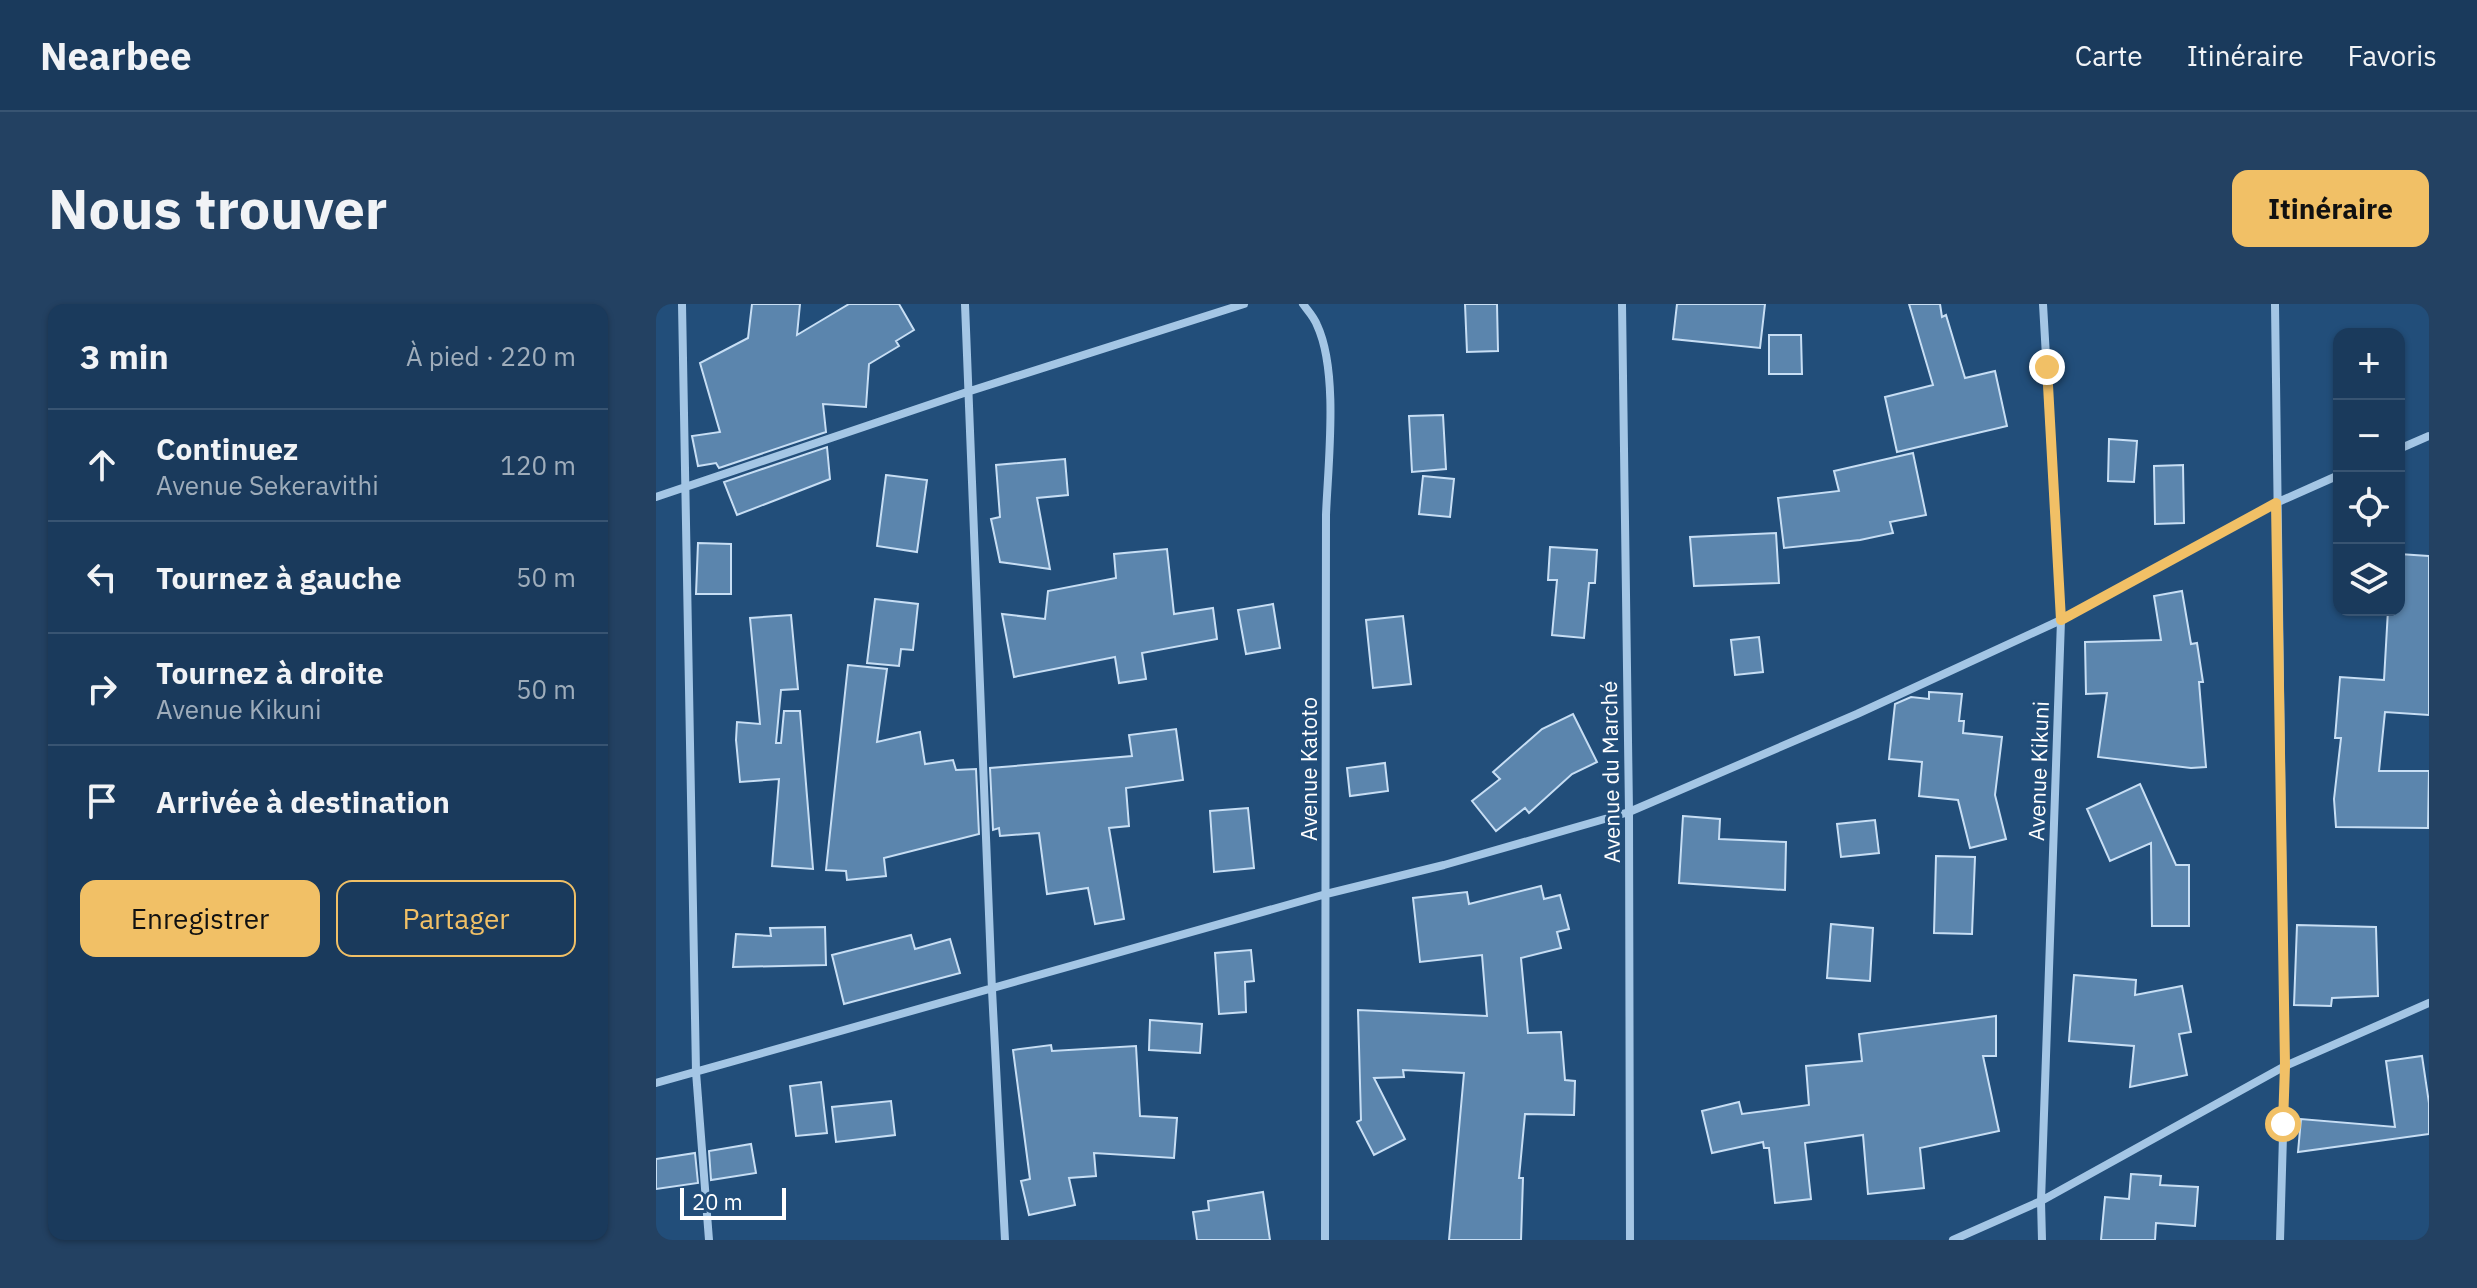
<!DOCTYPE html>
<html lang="fr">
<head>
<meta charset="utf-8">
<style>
  :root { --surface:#1a3a5c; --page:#234162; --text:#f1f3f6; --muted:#9fadbb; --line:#385472; --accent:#f1c066 }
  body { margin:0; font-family:"IBM Plex Sans",sans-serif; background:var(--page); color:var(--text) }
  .controls { position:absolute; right:24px; top:24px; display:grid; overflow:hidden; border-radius:16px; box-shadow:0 2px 6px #0004 }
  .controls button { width:72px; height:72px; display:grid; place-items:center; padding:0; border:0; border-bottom:2px solid var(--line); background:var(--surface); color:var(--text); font:40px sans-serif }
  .scale { position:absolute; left:24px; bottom:20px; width:106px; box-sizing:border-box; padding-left:8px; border:4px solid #fff; border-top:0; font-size:22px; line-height:28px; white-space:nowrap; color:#fff; -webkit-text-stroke:6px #224e7a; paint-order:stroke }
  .stop { position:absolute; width:24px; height:24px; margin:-18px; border:6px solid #f1c066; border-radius:50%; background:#fff }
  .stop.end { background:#f1c066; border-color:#fff; box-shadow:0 2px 8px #0008 }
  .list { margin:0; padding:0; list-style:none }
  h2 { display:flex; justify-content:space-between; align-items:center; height:104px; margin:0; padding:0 32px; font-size:34px }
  h2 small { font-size:26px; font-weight:400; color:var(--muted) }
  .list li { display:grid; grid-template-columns:52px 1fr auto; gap:24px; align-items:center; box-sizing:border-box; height:112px; padding:0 32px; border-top:2px solid var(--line) }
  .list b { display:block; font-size:30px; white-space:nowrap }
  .list p { margin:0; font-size:26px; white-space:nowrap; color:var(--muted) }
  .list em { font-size:26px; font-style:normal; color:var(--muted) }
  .actions { display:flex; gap:16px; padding:24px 32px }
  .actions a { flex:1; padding:18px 0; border:2px solid var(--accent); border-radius:16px; text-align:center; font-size:28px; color:var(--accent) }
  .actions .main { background:var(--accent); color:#111 }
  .icon { flex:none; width:44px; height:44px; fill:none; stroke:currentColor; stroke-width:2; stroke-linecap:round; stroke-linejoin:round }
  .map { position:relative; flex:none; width:1773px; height:936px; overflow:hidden; border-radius:16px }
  header { display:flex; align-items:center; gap:48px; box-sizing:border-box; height:112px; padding:0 40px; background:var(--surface); border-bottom:2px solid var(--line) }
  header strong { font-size:38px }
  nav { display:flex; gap:44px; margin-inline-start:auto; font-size:28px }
  .intro { display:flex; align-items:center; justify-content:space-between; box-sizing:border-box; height:192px; padding:0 48px }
  h1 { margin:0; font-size:56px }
  .button { padding:20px 36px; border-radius:16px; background:var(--accent); color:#111; font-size:28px; font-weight:700 }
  main { display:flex; gap:48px; padding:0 48px }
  aside { flex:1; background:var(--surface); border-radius:16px; box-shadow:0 2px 6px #0004 }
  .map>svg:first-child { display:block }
  .building { fill:#5b85ad; stroke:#c7def4; stroke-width:2 }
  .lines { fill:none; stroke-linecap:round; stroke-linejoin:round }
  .street { stroke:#a4c6e5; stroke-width:8 }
  .route { stroke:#f1c066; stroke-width:10 }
  .labels { text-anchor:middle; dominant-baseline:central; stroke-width:6; stroke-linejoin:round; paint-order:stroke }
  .street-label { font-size:22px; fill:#fff; stroke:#224e7a }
</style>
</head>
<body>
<header>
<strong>Nearbee</strong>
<nav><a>Carte</a><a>Itinéraire</a><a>Favoris</a></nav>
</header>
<div class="intro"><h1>Nous trouver</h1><a class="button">Itinéraire</a></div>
<main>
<aside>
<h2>3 min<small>À pied · 220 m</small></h2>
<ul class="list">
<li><svg class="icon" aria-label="ahead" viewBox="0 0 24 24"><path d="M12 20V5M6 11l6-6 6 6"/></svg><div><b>Continuez</b><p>Avenue Sekeravithi</p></div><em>120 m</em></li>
<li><svg class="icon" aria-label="left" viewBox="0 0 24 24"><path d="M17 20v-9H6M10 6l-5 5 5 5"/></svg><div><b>Tournez à gauche</b></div><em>50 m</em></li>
<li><svg class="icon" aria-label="right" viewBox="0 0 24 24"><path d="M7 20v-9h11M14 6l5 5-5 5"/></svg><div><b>Tournez à droite</b><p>Avenue Kikuni</p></div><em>50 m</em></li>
<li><svg class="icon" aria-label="arrive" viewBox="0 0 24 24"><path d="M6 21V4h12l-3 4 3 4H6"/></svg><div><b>Arrivée à destination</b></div></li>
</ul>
<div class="actions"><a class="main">Enregistrer</a><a>Partager</a></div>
</aside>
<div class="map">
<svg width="1773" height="936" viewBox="0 0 1773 936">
  <rect width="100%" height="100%" fill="#224e7a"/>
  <path class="building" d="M96,0H144L141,31L193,0H243L258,26L240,37L243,42L213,60L210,103L167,100L170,128L63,164L60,159L42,162L36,132L64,128L44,59L92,34Z
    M809,0H841L842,47L811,48Z
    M1021,0H1109L1104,44L1017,35Z
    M1253,0H1284L1286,13L1290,11L1309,74L1339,67L1351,122L1241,148L1229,93L1277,81Z
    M1113,31H1145L1146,70H1113Z
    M787,111L790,165L756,168L753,112Z
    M1453,135L1481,137L1478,178L1452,177Z
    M171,143L174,175L81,211L68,178Z
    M1257,149L1270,211L1234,218L1237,229L1204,236L1128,244L1122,194L1183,187L1178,167Z
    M409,155L412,191L381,194L394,265L344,258L335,215L344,213L340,161Z
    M1527,161L1528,219L1499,220L1498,162Z
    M230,171L271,176L261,248L221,242Z
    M767,172L798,175L794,213L763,210Z
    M1120,229L1123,279L1038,282L1034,233Z
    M42,239L75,240V290H40Z
    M894,243L941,246L939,279H933L928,334L896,331L901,276H892Z
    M511,245L518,310L557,304L561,335L486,349L490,375L463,379L459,353L358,373L346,310L389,315L392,287L460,274L458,250Z
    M1743,250L1773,252V411L1729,408L1723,467H1773L1772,524L1680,523L1678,495L1685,434H1679L1684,373L1728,376L1732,306H1743Z
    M1526,287L1535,340L1541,339L1547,378H1543L1550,463L1535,464L1442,453L1451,389L1430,390L1429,338L1505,336L1498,292Z
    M219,295L262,300L257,346L245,345L243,362L211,359Z
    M617,300L624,344L590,350L582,306Z
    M135,311L142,385L125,386L120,439H125L128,407H144L157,565L116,562L123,475L84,478L80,436L81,418L104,420L94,314Z
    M747,312L755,380L717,384L710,316Z
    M1103,333L1107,368L1079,371L1075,336Z
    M192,361L231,365L221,438L264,428L269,460L297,456L300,466L320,465L323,530L228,554L230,572L191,576L190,567L170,566Z
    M1273,388L1306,390L1303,417H1308L1307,429L1346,433L1339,491L1350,535L1314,544L1302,496L1263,492L1266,458L1233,455L1239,400L1255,393L1273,395Z
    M917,410L941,458L916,470L873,509L869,504L840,527L816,497L844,475L837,468L886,425Z
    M520,425L527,476L470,484L473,522L453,524L468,615L439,620L432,584L391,590L383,529L344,532L343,524L337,526L334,464L476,452L473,431Z
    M729,459L732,487L694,492L691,464Z
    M1484,480L1520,561H1533V622H1496L1495,539L1454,557L1431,505Z
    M592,504L598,564L558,568L554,507Z
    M1027,512L1064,515L1063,535L1130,538L1129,586L1023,579Z
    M1219,516L1223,549L1185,553L1181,520Z
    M1280,552L1319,553L1316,630L1278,629Z
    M885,582L888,595L904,591L913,625L901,628L905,644L865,654L872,729L905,728L909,776L919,777L918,811L869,810L863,874H867L865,936H793L808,769L747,766L748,773L718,774L749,835L718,851L701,818L705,816L702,706L831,712L826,651L764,658L757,594L811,588L813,600Z
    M1175,620L1217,624L1214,677L1171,674Z
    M1641,621L1720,623L1722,692L1676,694L1675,702L1638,701Z
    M169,623L170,661L77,663L80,630L115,632L114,624Z
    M255,631L259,645L294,635L304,669L188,700L176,651Z
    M595,646L598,677L589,678L590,708L563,710L559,649Z
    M1418,671L1480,676L1479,691L1526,682L1535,728L1523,730L1531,771L1474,783L1478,742L1413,737Z
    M1340,712V752H1327L1343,827L1264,844L1268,884L1212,890L1207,831L1149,839L1155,895L1119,899L1113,844H1108L1107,838L1056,849L1046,807L1083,798L1086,810L1153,801L1150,762L1206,757L1203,730Z
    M494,716L546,720L544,749L493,746Z
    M395,741L396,747L480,742L484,812L521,814L518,854L438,849L440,872L413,874L419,901L373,911L365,877L374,875L357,746Z
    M1766,752L1773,799V830L1642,848L1645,815L1739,823L1730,757Z
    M165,778L171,829L140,832L134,782Z
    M235,797L239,831L180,838L176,803Z
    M95,840L100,869L55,876L53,847Z
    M39,849L42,879L0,885V855Z
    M1475,870L1505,872L1504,881L1542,883L1539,922L1500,919L1499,936H1445L1449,893L1473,895Z
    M607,888L614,936H541L537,908L553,906L552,897Z"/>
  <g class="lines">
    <path class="street" d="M26,0L40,768L53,936
      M309,0L336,686L349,936
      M647,0C652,7 658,13 661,21C683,68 672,159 670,211L669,936
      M966,0L973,508L974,936
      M1619,0L1629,762L1624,936
      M1743,145L1773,132
      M0,193L311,88L588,0
      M0,779L670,590L788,561L973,508L1201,410L1405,316L1620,199L1683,171
      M1297,936L1385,897L1629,762L1773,699
      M1386,936L1385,897L1405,316L1387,0"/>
  </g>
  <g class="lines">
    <path class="route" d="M1391,63L1405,316L1620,199L1629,762L1627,820"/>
  </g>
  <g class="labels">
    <g class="street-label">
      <text transform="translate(652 465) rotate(-90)">Avenue Katoto</text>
      <text transform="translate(1382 467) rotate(-88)">Avenue Kikuni</text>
      <text transform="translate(954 468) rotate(-91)">Avenue du Marché</text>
    </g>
  </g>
</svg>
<div class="controls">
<button>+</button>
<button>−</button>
<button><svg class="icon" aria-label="locate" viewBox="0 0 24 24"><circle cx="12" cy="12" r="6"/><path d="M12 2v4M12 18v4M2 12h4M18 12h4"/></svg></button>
<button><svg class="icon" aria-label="layers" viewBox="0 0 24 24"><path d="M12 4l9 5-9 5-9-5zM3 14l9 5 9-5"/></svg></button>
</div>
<div class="scale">20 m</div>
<div class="stop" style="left:1627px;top:820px"></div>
<div class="stop end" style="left:1391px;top:63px"></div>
</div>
</main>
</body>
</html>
